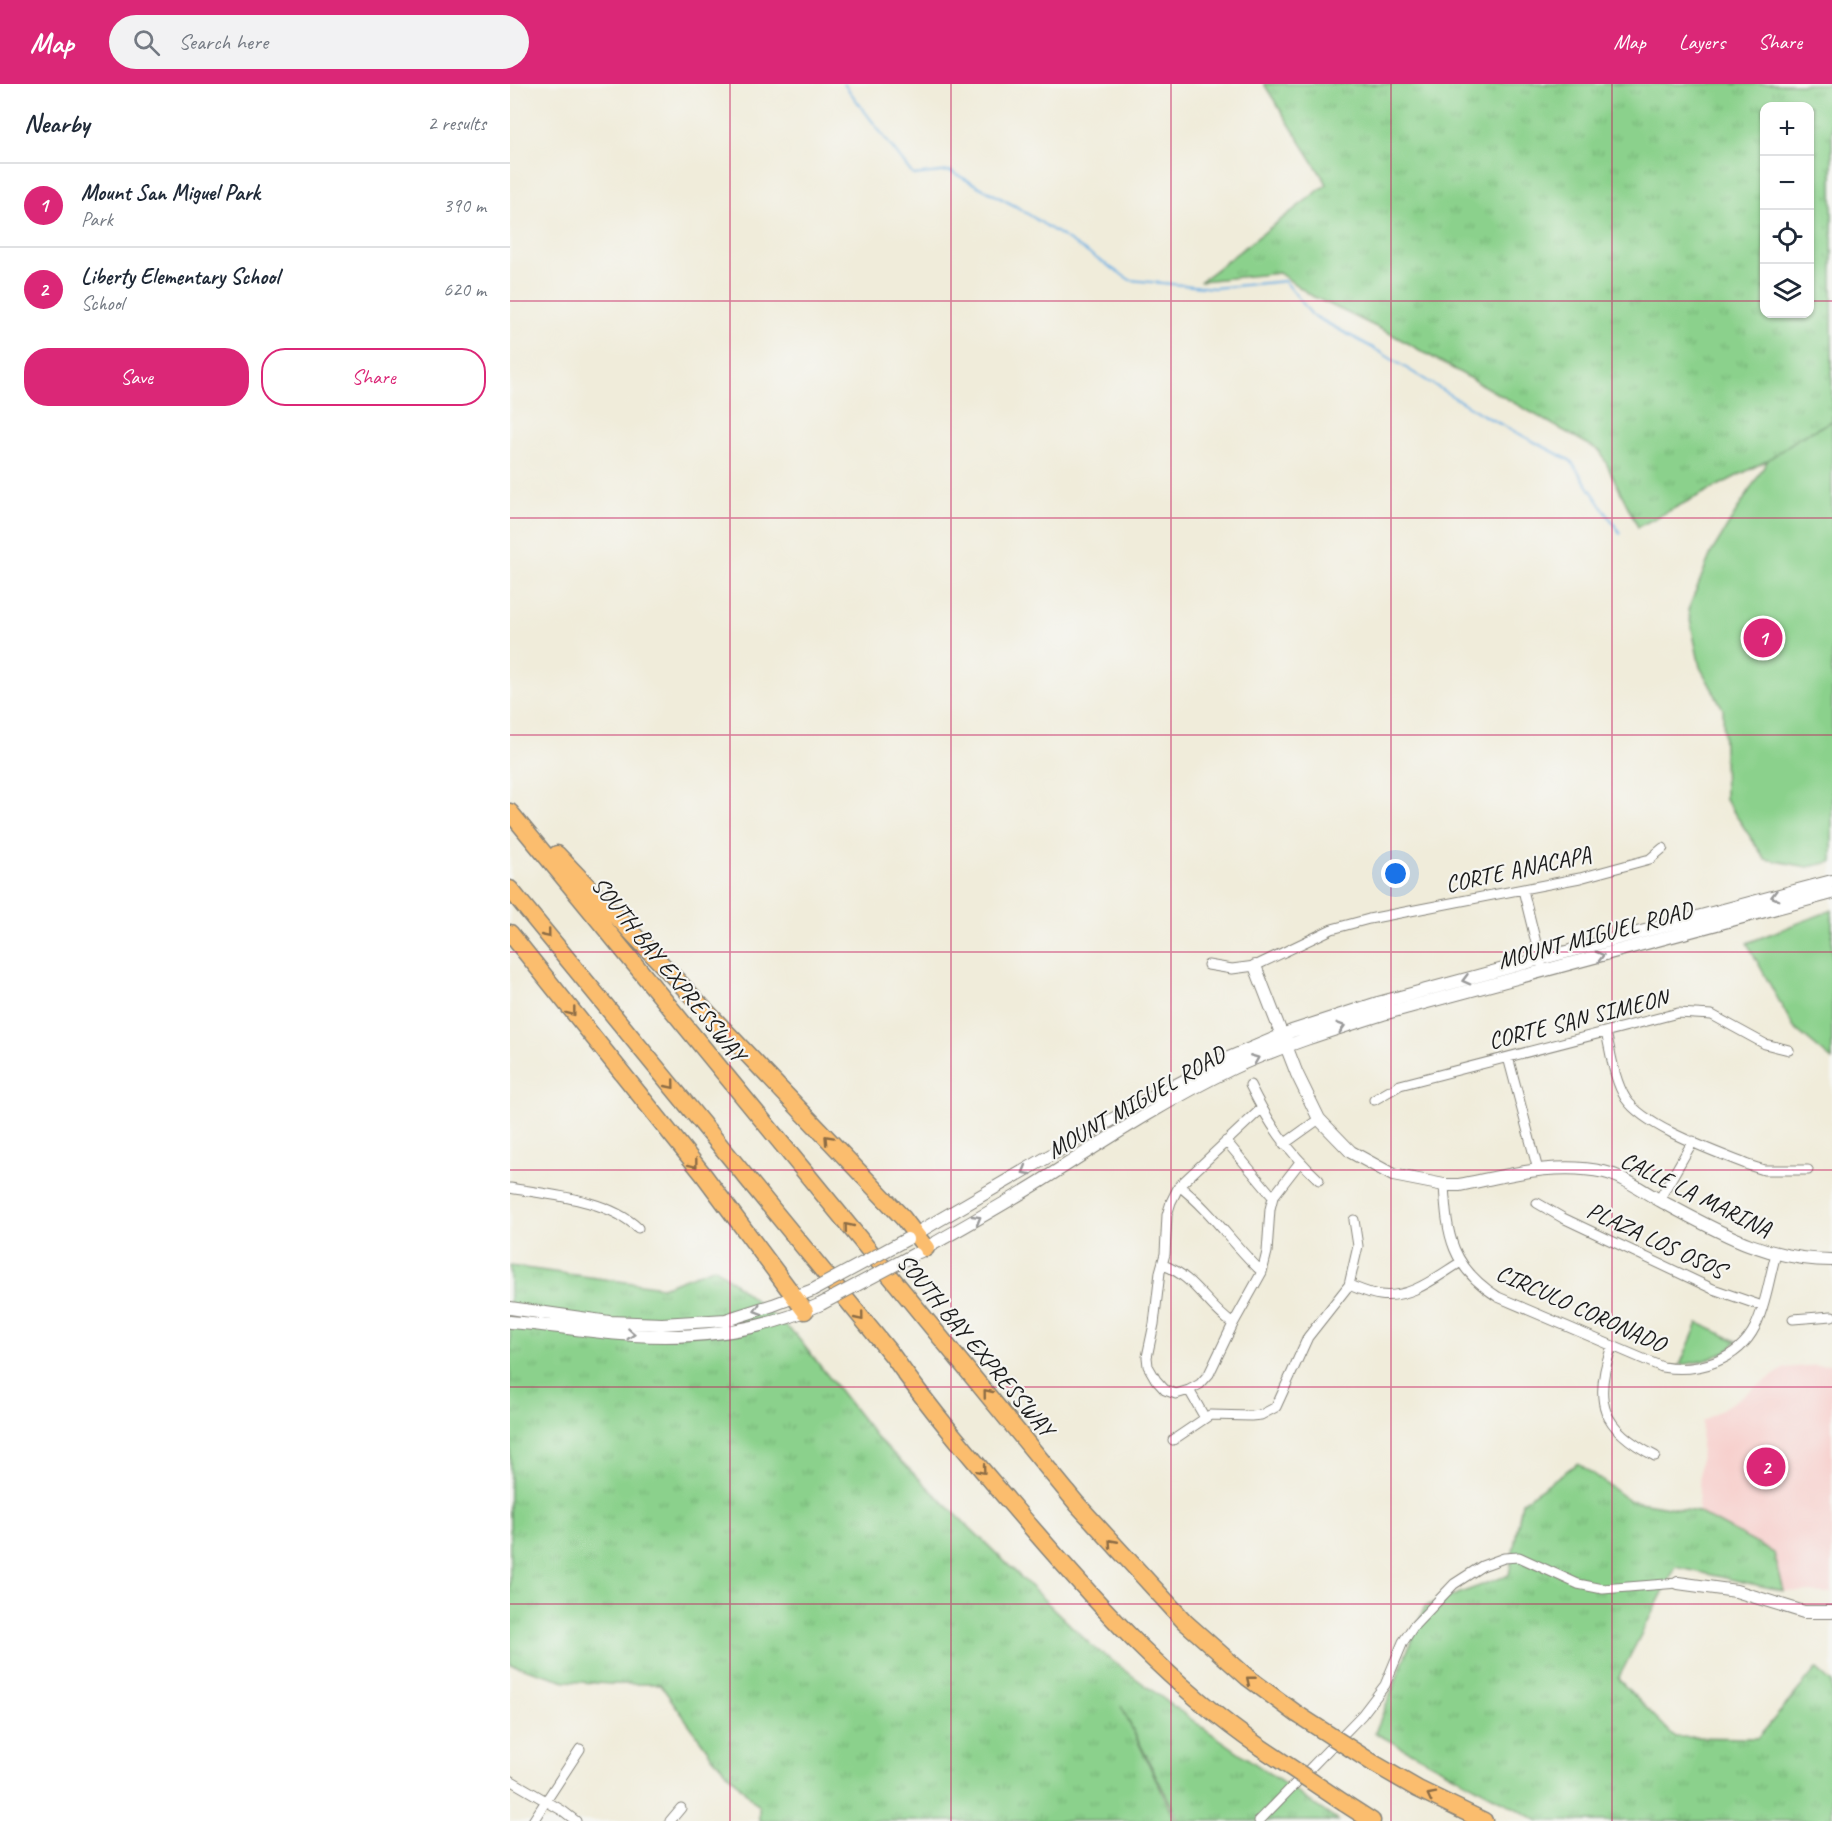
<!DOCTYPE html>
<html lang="en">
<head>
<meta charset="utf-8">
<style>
  :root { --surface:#fff; --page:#f2f2f3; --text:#1f2937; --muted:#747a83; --line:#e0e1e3; --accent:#db2777 }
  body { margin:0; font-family:Caveat,sans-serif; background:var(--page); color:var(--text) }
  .controls { position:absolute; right:18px; top:18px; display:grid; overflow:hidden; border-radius:12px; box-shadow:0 2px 4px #0004 }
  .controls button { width:54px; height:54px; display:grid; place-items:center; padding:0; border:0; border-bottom:2px solid var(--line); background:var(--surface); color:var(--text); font:30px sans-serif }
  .you { position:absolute; left:886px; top:790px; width:21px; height:21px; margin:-15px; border:4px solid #fff; border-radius:50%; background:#1a73e8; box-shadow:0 0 0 9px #1a73e833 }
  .badge { display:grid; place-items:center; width:39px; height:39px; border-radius:50%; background:var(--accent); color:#fff; font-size:20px; font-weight:700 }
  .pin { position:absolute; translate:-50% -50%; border:3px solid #fff; box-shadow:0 2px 6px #0006 }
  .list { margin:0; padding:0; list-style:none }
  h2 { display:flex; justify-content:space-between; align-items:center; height:78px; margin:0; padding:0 24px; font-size:26px }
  h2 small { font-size:20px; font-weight:400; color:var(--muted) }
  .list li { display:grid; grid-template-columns:39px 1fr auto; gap:18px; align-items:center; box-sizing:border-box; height:84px; padding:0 24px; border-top:2px solid var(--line) }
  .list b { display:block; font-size:22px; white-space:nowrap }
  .list p { margin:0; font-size:20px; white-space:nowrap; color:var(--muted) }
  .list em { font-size:20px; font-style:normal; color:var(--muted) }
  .actions { display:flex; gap:12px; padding:18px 24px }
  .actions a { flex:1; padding:14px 0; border:2px solid var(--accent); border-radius:24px; text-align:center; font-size:21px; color:var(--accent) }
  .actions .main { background:var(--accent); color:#fff }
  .icon { flex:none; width:33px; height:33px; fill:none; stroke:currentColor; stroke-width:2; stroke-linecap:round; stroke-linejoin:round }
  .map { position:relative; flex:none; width:1322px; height:1737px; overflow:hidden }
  header { display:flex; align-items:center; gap:36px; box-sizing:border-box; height:84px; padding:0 30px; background:var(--accent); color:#fff }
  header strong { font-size:28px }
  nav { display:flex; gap:33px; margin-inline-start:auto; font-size:21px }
  .search { width:420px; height:54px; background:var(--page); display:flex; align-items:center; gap:15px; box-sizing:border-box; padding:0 21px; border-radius:33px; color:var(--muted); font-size:22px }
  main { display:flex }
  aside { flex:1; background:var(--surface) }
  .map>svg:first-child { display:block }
  .built { fill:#f7d0cd }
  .grass { fill:url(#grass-tufts); stroke:#547654; stroke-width:1.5; fill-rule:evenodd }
  .park { fill:#8bd18c; stroke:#547654; stroke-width:1.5 }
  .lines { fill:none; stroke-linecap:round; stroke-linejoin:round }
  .stream { stroke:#6fb0e3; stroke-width:2 }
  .minor-casing { stroke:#86847b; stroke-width:11 }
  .tertiary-casing { stroke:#86847b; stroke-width:14 }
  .motorway-casing { stroke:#86847b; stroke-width:19 }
  .minor { stroke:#fff; stroke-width:9 }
  .tertiary { stroke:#fff; stroke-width:12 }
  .motorway { stroke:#fbbd6e; stroke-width:16 }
  .tertiary-bridge-casing { stroke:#86847b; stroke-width:14; stroke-linecap:butt }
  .motorway-bridge-casing { stroke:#86847b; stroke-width:19; stroke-linecap:butt }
  .tertiary-bridge { stroke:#fff; stroke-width:12 }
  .motorway-bridge { stroke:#fbbd6e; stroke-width:16 }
  .oneway { stroke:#999 }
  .oneway2 { stroke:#8c6c45 }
  .grid { fill:none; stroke:#c2185b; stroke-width:1.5; stroke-opacity:0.55 }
  .labels { text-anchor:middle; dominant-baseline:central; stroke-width:4.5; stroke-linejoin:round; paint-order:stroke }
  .street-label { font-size:24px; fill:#1c1c1c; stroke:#f6f6f2 }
</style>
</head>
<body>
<header>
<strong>Map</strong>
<div class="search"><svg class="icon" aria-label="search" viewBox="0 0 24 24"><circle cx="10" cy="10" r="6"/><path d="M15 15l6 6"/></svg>Search here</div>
<nav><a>Map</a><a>Layers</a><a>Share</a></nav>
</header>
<main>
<aside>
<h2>Nearby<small>2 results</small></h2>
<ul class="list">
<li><span class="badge">1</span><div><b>Mount San Miguel Park</b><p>Park</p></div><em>390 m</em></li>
<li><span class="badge">2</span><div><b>Liberty Elementary School</b><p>School</p></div><em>620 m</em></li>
</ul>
<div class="actions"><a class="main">Save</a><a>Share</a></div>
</aside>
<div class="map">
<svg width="1322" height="1737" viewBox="0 0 1322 1737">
  <defs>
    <pattern id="grass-tufts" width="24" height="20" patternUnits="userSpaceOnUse" patternTransform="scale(1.5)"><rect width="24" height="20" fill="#8bd18c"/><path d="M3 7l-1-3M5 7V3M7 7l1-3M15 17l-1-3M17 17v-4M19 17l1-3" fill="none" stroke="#77b378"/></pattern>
  </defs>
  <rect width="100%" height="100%" fill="#f6f6f2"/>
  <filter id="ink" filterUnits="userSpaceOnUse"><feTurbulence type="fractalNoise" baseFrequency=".0167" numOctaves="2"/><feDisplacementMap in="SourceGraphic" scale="12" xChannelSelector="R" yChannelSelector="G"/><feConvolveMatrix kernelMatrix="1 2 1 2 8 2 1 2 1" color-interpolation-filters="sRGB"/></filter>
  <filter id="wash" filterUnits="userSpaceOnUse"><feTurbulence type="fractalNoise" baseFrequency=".008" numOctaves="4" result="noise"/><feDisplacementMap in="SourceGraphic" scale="24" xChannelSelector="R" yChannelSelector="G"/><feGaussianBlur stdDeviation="1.35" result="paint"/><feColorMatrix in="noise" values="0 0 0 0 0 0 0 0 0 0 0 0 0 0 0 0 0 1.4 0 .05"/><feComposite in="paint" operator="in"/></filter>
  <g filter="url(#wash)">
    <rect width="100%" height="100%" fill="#f0ecda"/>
    <path class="built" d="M1322,1280V1509L1274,1507L1264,1469L1188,1428L1192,1338L1275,1284Z"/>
    <path class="grass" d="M754,0H1322V337L1289,354L1258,376L1128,443L1090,367L881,250L802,212L769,189L691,197L817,100ZM1254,22H1300V230H1254Z
      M0,1182L152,1203L205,1183L285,1250L366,1353L582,1562L685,1638L828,1737H669L611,1622L666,1737H249V1723L202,1672L150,1600H101L56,1597L0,1580Z
      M1068,1379L1118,1416L1188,1428L1264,1469L1274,1507L1166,1483L1108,1595L1165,1653L1248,1654L1306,1585L1322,1599V1737H1029L865,1649L915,1522L999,1491L1012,1418Z"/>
    <path class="park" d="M1322,337V778L1298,783L1255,775L1215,715L1213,625L1190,583L1178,526L1201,469L1258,376L1289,354Z
      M1322,826V976L1284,944L1237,859Z
      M1188,1239L1227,1257C1213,1274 1191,1278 1170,1281Z"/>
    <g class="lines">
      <path class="stream" d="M334,0L403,91L440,87L507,123L620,196L704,204L775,197L802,231L865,265L973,331L1061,377L1110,449"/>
    </g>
  </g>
  <g filter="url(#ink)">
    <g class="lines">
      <g class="minor-casing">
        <path id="minor" d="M1013,806L1031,879
          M698,881L722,885L745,882L822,845L859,835L1070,794L1140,775L1153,764
          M1096,948C1101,970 1104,996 1116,1015C1136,1044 1204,1067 1238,1081L1254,1086H1298
          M998,973L1028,1086
          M740,1001C759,1040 777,1066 809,1096
          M864,1016L890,1001L1168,929L1202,931L1255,960L1279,966
          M751,1025L669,1102L661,1118L657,1131L655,1170L650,1188L644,1240L637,1273L638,1282L646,1296L655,1306L666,1310L679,1306L690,1300L699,1290L723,1240L752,1188L757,1168L760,1125L763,1113L790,1078
          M716,1057L763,1113
          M774,1060L809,1035
          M934,1101C937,1152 941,1183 988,1213L1152,1283C1187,1289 1228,1277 1245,1243C1256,1221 1259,1194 1266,1170
          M669,1102C701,1126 723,1161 752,1188
          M0,1104C40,1111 97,1115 128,1144
          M1149,1116L1183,1057
          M1027,1119L1053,1134L1203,1205L1252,1222
          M653,1181C684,1192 696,1221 723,1240
          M839,1201C849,1205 860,1210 870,1211C901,1215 926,1193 951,1178
          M1283,1235L1322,1232
          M1102,1262C1082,1318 1092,1345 1145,1372
          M679,1306L695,1334
          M663,1356L700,1331L741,1332L751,1331L766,1323L798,1253L839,1201L848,1162L844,1136
          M0,1696L53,1727L66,1737
          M23,1737L70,1665
          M160,1737L171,1724
          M749,1737L852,1631L875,1601L893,1558L903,1543L944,1500L972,1482L994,1474L1009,1473L1068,1500L1093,1505L1168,1499"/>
      </g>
      <g class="tertiary-casing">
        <path id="tertiary" d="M745,882L787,990L809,1035L841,1068L883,1091L934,1101H949C996,1092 1045,1077 1094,1088C1115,1093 1132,1107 1151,1117C1209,1148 1255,1176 1322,1176
          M400,1153L622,1024L714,976L782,947L868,919L1030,875L1322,797
          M409,1168C450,1145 491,1122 531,1097C594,1057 656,1016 723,984C771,962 822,946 873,930L1322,809
          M0,1224L99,1238L152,1240L216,1236L263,1221L303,1206
          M0,1238C41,1241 82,1248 123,1251C186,1255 253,1247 311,1220
          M1168,1499L1226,1507L1294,1528H1322"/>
      </g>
      <g class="motorway-casing">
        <path id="motorway" d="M0,728L567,1420L675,1538L737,1593L787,1630
          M47,770L393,1134L416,1164
          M0,805L382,1271C424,1331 472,1386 520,1442C590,1523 661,1602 750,1663
          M0,849L193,1090L295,1227
          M863,1679L908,1705L974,1737
          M834,1719L862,1737"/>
      </g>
      <use href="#minor" class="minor"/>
      <use href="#tertiary" class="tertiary"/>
      <use href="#motorway" class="motorway"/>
      <g class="tertiary-bridge-casing">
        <path id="tertiary-bridge" d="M303,1206L397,1155
          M311,1220L405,1170"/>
      </g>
      <g class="motorway-bridge-casing">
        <path id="motorway-bridge" d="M787,1630L863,1679
          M750,1663L834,1719"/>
      </g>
      <use href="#tertiary-bridge" class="tertiary-bridge"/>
      <use href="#motorway-bridge" class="motorway-bridge"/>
    </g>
    <defs><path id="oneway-chevron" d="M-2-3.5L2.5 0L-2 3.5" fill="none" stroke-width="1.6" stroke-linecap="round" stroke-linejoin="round" transform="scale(1.5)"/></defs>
    <g class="oneway">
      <use href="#oneway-chevron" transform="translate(1265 812) rotate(165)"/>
      <use href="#oneway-chevron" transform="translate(1090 872) rotate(-15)"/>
      <use href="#oneway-chevron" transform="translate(956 896) rotate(165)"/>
      <use href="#oneway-chevron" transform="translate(831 943) rotate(-17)"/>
      <use href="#oneway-chevron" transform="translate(745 975) rotate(-22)"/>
      <use href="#oneway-chevron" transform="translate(516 1087) rotate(150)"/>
      <use href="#oneway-chevron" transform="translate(467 1135) rotate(-30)"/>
      <use href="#oneway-chevron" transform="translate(248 1226) rotate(163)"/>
      <use href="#oneway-chevron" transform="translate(121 1250) rotate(4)"/>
    </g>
    <g class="oneway2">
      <use href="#oneway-chevron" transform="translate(37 850) rotate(51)"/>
      <use href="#oneway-chevron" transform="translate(62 928) rotate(52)"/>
      <use href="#oneway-chevron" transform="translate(161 1001) rotate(51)"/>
      <use href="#oneway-chevron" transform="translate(318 1055) rotate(-133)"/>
      <use href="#oneway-chevron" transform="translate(184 1080) rotate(52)"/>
      <use href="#oneway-chevron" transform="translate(338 1143) rotate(-129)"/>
      <use href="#oneway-chevron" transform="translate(350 1233) rotate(51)"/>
      <use href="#oneway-chevron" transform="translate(477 1309) rotate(-129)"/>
      <use href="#oneway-chevron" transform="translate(472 1386) rotate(49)"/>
      <use href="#oneway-chevron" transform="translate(602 1459) rotate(-132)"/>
      <use href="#oneway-chevron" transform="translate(740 1596) rotate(-141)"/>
      <use href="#oneway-chevron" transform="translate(921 1712) rotate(-153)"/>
    </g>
  </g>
  <path class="grid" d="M220,0V1737M441,0V1737M661,0V1737M881,0V1737M1102,0V1737M0,217H1254M1300,217H1322M0,434H1322M0,651H1322M0,868H1322M0,1086H1322M0,1303H1322M0,1520H1322"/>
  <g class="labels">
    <g class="street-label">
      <text transform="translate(1008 785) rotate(-12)">CORTE ANACAPA</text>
      <text transform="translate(1085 851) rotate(-15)">MOUNT MIGUEL ROAD</text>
      <text transform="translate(159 885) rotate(51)">SOUTH BAY EXPRESSWAY</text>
      <text transform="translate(1068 935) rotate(-14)">CORTE SAN SIMEON</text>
      <text transform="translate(626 1018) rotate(-30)">MOUNT MIGUEL ROAD</text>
      <text transform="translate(1186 1110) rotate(26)">CALLE LA MARINA</text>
      <text transform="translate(1146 1156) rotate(25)">PLAZA LOS OSOS</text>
      <text transform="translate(1071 1224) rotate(24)">CIRCULO CORONADO</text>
      <text transform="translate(466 1261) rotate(50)">SOUTH BAY EXPRESSWAY</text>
    </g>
  </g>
</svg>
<div class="controls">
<button>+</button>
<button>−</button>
<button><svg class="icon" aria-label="locate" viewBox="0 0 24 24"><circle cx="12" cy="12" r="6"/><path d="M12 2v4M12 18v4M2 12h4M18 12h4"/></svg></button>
<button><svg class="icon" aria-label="layers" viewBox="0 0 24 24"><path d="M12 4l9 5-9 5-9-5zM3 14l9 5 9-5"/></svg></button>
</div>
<div class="you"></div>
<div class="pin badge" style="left:1253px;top:554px">1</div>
<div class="pin badge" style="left:1256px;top:1383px">2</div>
</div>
</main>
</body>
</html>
